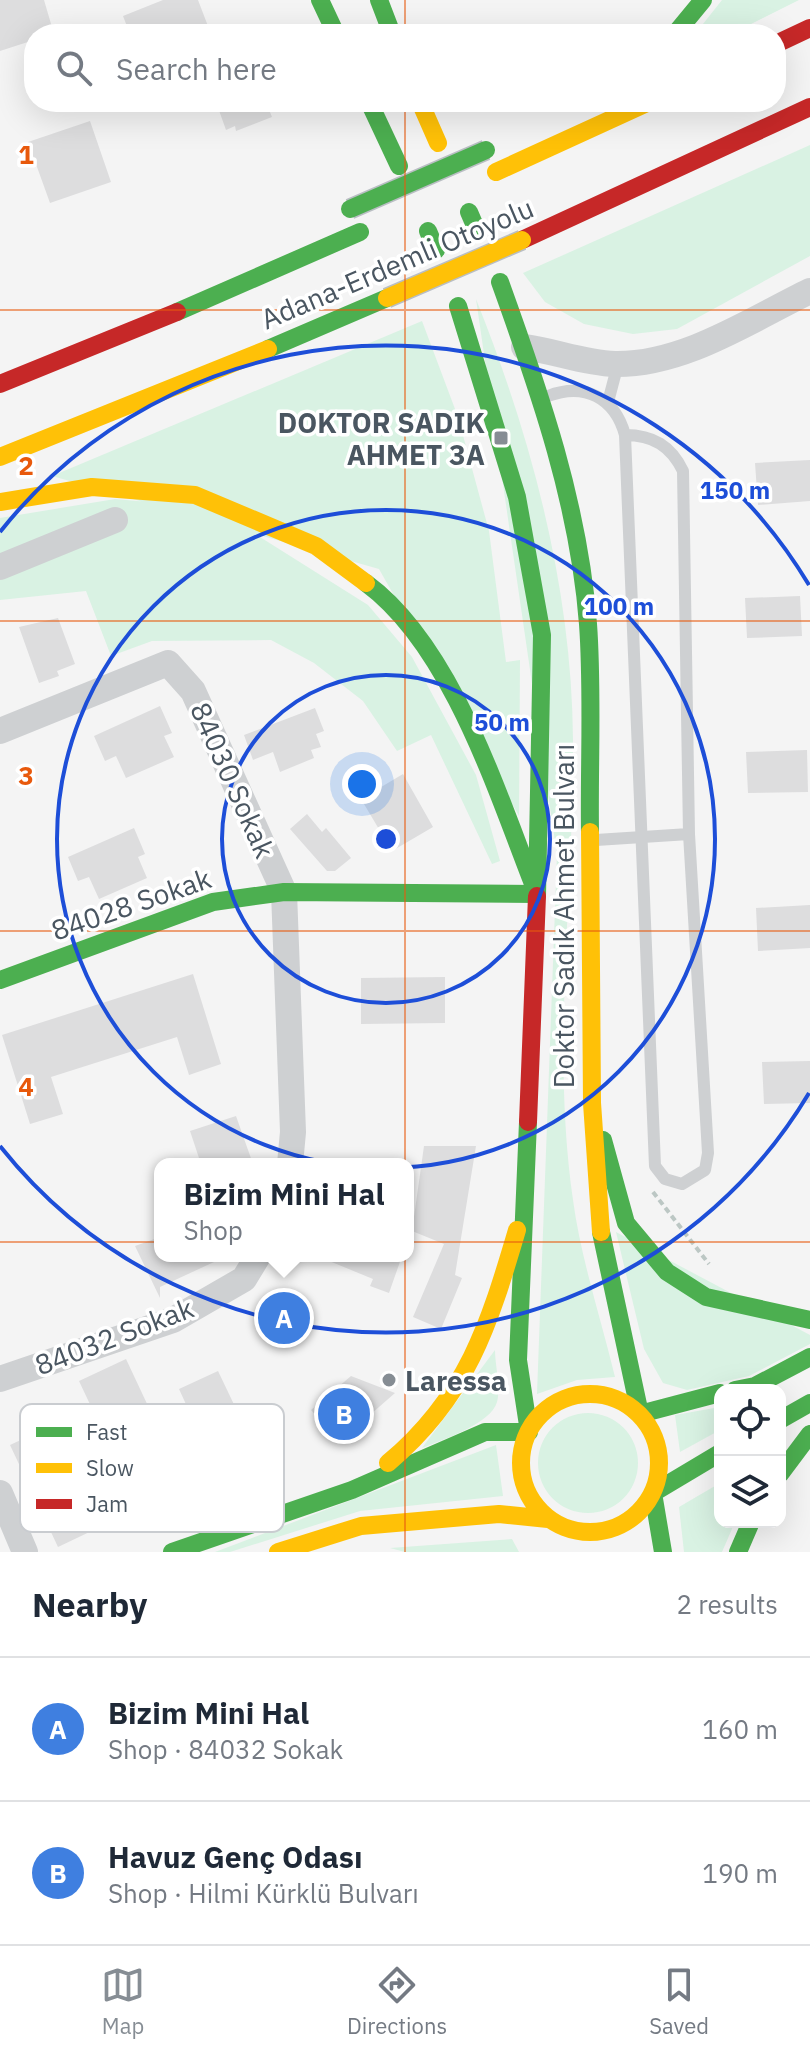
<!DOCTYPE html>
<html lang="en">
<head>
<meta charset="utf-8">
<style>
  :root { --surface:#fff; --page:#f6f6f7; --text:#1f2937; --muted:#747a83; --line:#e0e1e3; --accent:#868d94 }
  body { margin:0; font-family:"IBM Plex Sans",sans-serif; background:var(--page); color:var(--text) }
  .controls { position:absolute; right:24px; bottom:24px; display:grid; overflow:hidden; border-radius:16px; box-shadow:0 8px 32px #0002 }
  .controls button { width:72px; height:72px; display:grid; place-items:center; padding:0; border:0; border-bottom:2px solid var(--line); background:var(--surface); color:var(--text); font:40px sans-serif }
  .you { position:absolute; left:362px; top:784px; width:28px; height:28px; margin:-20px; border:6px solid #fff; border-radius:50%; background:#1a73e8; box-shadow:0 0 0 12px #1a73e833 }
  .badge { display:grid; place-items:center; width:52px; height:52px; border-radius:50%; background:var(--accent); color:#fff; font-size:26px; font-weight:700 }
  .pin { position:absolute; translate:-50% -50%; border:4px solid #fff; box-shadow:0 2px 8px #0006 }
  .popup { position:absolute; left:154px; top:1158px; width:260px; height:104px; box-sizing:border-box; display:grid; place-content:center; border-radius:16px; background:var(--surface); filter:drop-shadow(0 2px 6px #0005); font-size:26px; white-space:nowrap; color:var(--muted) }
  .popup b { font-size:30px; color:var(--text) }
  .popup::after { content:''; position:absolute; left:50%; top:100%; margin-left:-16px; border:16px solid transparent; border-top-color:var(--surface) }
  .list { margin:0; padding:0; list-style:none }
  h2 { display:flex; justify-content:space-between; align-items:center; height:104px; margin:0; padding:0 32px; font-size:34px }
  h2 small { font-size:26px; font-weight:400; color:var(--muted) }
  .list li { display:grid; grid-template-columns:52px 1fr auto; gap:24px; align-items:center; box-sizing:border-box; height:144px; padding:0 32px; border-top:2px solid var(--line) }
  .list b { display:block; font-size:30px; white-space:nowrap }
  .list p { margin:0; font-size:26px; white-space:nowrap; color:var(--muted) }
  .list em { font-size:26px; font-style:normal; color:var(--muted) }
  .icon { flex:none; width:44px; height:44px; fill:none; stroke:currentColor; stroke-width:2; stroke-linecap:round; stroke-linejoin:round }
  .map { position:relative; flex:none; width:810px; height:1552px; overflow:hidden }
  .search { position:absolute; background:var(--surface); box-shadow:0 8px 32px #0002; left:24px; right:24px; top:24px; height:88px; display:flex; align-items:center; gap:20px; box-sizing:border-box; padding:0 28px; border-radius:32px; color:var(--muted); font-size:30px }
  .sheet { height:392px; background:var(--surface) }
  nav { display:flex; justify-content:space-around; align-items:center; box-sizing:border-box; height:112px; border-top:2px solid var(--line); background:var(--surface); font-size:22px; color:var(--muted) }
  nav a { display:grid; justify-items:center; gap:4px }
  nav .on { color:var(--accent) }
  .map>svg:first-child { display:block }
  .green { fill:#d9f2e3 }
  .building { fill:#ddddde }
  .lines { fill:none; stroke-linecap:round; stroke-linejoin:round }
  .path { stroke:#bcc7c4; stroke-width:4; stroke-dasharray:6 4; stroke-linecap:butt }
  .lane { stroke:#ced0d2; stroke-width:12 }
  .street { stroke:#ced0d2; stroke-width:26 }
  .fast { stroke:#4caf50; stroke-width:18 }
  .slow { stroke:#ffc107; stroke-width:18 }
  .jam { stroke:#c62828; stroke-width:18 }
  .fast-bridge-casing { stroke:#b9bec3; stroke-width:21; stroke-linecap:butt }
  .slow-bridge-casing { stroke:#b9bec3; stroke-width:21; stroke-linecap:butt }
  .fast-bridge { stroke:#4caf50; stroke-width:18 }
  .slow-bridge { stroke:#ffc107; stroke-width:18 }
  .grid { fill:none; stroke:#e8590c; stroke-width:2; stroke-opacity:0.55 }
  .ring { fill:none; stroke:#1d4ed8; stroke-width:4 }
  .poi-dot { fill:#868d94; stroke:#fff; stroke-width:3 }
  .labels { text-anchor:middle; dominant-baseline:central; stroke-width:7; stroke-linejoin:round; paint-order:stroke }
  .street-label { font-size:28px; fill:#4a5661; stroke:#fff }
  .poi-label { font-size:28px; font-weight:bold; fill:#4a5661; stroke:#fff; text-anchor:end }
  .key { fill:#fff; stroke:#c9ccd0; stroke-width:2 }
  .key-label { font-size:22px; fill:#4a5661 }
  .grid-label { font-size:26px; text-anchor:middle; font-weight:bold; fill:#e8590c; stroke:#fff; stroke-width:7; stroke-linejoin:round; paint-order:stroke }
  .centre { fill:#1d4ed8; stroke:#fff; stroke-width:4 }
  .ring-label { font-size:24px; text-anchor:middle; font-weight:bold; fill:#1d4ed8; stroke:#fff; stroke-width:7; stroke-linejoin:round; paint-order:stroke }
</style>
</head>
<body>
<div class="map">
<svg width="810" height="1552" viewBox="0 0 810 1552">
  <rect width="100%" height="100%" fill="#f4f4f4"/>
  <path class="green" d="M722,0H799L731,34H695Z
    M810,145V256L677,329L633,334L584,324L545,302L523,273Z
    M476,299C532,439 572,589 573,740C574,894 551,1047 573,1200C581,1259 601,1319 615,1377L577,1380L537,1394L557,855Z
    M422,321L458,417L489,531L506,662L520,660L519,816L379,569L52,476Z
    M115,499L181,505L252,532L368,605L412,657L476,775L500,861L492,864L431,735L397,751L363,701L314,663L271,640L152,641L111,656L86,591L0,600V518Z
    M616,1232L810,1335V1344L749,1376L687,1390L663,1383L644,1349Z
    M495,1350C495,1365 501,1388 497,1402C491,1424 442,1440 422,1448Z
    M720,1407V1430L680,1452L675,1415Z
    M538 1463a50 50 0 1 1 100 0a50 50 0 1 1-100 0Z
    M496,1445L503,1496L360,1511L230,1552H215Z
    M720,1483V1522H735L722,1552H684L679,1507Z
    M512,1539L519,1552H405L390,1548Z"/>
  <path class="building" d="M0,0H44L54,34H34V40L0,51Z
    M163,0H198L211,34H130L123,16Z
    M216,102H266L272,117L236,131L235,126L226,130Z
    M90,121L111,182L50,203L28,142Z
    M810,460V501L758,505L755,463Z
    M800,596L802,636L747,638L745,598Z
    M58,618L75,664L57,671L59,676L39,683L19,627Z
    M160,706L172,733L164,736L174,757L126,778L116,756L105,761L94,736Z
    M315,708L324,731L316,734L321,747L311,750L314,758L280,772L273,752L253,760L244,735Z
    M807,750L808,792L748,793L746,752Z
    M403,774L433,827L392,851L361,799Z
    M307,814L322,832L326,828L351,858L335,871H327L290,829Z
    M134,828L145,854L138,857L147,878L99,899L89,877L78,881L68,857Z
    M810,905V948L758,951L756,908Z
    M193,974L221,1064L189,1075L177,1037L51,1077L63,1114L30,1124L2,1035Z
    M445,977V1023L361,1024V978Z
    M810,1061V1103L764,1104L762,1062Z
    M236,1116L253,1164H201L190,1131Z
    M424,1146H476L455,1275L462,1278L441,1329L413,1317L444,1244L412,1231Z
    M160,1237V1256H227L160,1287V1298L135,1246Z
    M317,1256H402L389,1293L370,1286L373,1279Z
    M126,1359L164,1440L196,1426L179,1389L218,1371L262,1463L200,1492L202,1498L146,1523L79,1381Z
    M351,1376L395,1393L339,1442L311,1410Z
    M57,1423L82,1475L77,1478L100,1527L58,1547L10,1445Z"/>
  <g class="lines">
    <path class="path" d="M653,1192L709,1264"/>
    <path class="lane" d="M548,396C585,382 615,398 625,435L655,1166L665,1179L682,1184L705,1170L708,1153L689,834L683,471C671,446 653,435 625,435
      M608,402L618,364
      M596,840L689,834"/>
    <path class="street" d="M524,347C555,351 583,363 615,364C684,365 750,320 810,291
      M0,567L115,520
      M0,731L168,663L193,691L284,892L293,1132L290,1164
      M0,1379L173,1320L244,1279L258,1256
      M0,1493L25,1552"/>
    <path class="fast" d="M320,0L336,34
      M379,0L392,34
      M675,34L703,0
      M369,102L399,166
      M469,212L478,233
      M428,231L436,250
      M500,282C540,393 579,505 588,624C593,692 589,763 590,832
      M458,306L517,497L542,635L537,896
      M177,312L360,232
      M268,349L387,298
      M366,583C453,647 498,796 537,894
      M0,980L213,902L284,892L537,894
      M528,1122L518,1360L529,1432
      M603,1140L626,1223L667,1272L706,1297L810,1320
      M601,1232L640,1414
      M735,1390L755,1386L810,1357
      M640,1414L720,1393
      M780,1420L810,1403
      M780,1474L810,1434
      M653,1493L720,1453
      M653,1493L663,1552
      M172,1552L352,1490L485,1432H529
      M738,1552L751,1522"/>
    <path class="slow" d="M420,102L438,143
      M496,172L649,102
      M0,457L268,349
      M0,502L92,487L195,495L316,546L366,583
      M590,832L592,1103L601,1232
      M521 1463a69 69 0 1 1 138 0a69 69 0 1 1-138 0Z
      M388,1463C467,1397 489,1325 517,1230
      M278,1552L361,1526L499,1514L548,1519"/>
    <path class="jam" d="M776,44L810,28
      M522,240L810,107
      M0,384L177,312
      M528,1122L537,896"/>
    <g class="fast-bridge-casing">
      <path id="fast-bridge" d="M350,209L486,150"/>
    </g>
    <g class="slow-bridge-casing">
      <path id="slow-bridge" d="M387,298L522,240"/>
    </g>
    <use href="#fast-bridge" class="fast-bridge"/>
    <use href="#slow-bridge" class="slow-bridge"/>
  </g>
  <path class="grid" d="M405,0V34M405,102V1552M0,310H810M0,621H810M0,931H810M0,1242H810"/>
  <g class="ring">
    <circle cx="386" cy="839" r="164"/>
    <circle cx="386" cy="839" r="329"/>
    <path d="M809 1093A493 493 0 0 1 0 1146M0 532A493 493 0 0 1 809 585"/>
  </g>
  <g class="poi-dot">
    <rect x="493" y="430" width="16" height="16" rx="4"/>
    <circle cx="389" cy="1380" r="8"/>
  </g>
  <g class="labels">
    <g class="street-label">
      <text transform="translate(397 263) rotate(-23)">Adana-Erdemli Otoyolu</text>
      <text transform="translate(233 780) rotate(66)">84030 Sokak</text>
      <text transform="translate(131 904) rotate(-19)">84028 Sokak</text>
      <text transform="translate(563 916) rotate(-90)">Doktor Sadık Ahmet Bulvarı</text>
      <text transform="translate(114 1336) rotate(-21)">84032 Sokak</text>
    </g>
    <g class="poi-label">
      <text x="485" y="422">DOKTOR SADIK<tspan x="485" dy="32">AHMET 3A</tspan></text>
      <text x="405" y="1380" text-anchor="start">Laressa</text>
    </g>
  </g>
  <rect x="20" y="1404" width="264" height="128" rx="12" class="key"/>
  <rect x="36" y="1427" width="36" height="10" fill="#4caf50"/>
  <rect x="36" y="1463" width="36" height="10" fill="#ffc107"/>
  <rect x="36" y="1499" width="36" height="10" fill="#c62828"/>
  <g class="key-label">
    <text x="86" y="1440">Fast</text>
    <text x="86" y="1476">Slow</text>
    <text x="86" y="1512">Jam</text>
  </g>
  <g class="grid-label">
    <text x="26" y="164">1</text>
    <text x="26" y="475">2</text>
    <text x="26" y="785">3</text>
    <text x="26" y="1096">4</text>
  </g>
  <circle cx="386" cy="839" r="12" class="centre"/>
  <g class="ring-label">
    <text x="735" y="499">150 m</text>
    <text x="619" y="615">100 m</text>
    <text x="502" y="731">50 m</text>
  </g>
</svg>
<div class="controls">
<button><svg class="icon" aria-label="locate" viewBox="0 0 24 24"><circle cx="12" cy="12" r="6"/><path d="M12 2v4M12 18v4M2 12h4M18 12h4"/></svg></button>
<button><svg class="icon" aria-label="layers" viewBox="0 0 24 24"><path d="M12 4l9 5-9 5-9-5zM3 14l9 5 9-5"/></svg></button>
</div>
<div class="you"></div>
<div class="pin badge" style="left:284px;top:1318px;background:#3f7fe0">A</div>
<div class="popup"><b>Bizim Mini Hal</b>Shop</div>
<div class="pin badge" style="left:344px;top:1414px;background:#3f7fe0">B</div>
<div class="search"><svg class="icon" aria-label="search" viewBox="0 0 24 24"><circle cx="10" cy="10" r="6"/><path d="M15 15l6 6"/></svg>Search here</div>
</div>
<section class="sheet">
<h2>Nearby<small>2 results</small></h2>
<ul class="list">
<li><span class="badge" style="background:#3f7fe0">A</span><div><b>Bizim Mini Hal</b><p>Shop · 84032 Sokak</p></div><em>160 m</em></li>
<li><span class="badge" style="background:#3f7fe0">B</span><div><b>Havuz Genç Odası</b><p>Shop · Hilmi Kürklü Bulvarı</p></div><em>190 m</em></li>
</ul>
</section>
<nav>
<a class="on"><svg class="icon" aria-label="map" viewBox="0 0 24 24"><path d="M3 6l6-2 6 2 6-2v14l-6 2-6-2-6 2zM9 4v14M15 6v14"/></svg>Map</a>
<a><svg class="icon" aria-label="directions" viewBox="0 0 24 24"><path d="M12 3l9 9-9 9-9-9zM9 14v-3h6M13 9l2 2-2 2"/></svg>Directions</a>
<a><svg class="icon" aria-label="saved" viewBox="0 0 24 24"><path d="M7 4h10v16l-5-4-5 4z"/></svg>Saved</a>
</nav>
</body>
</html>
